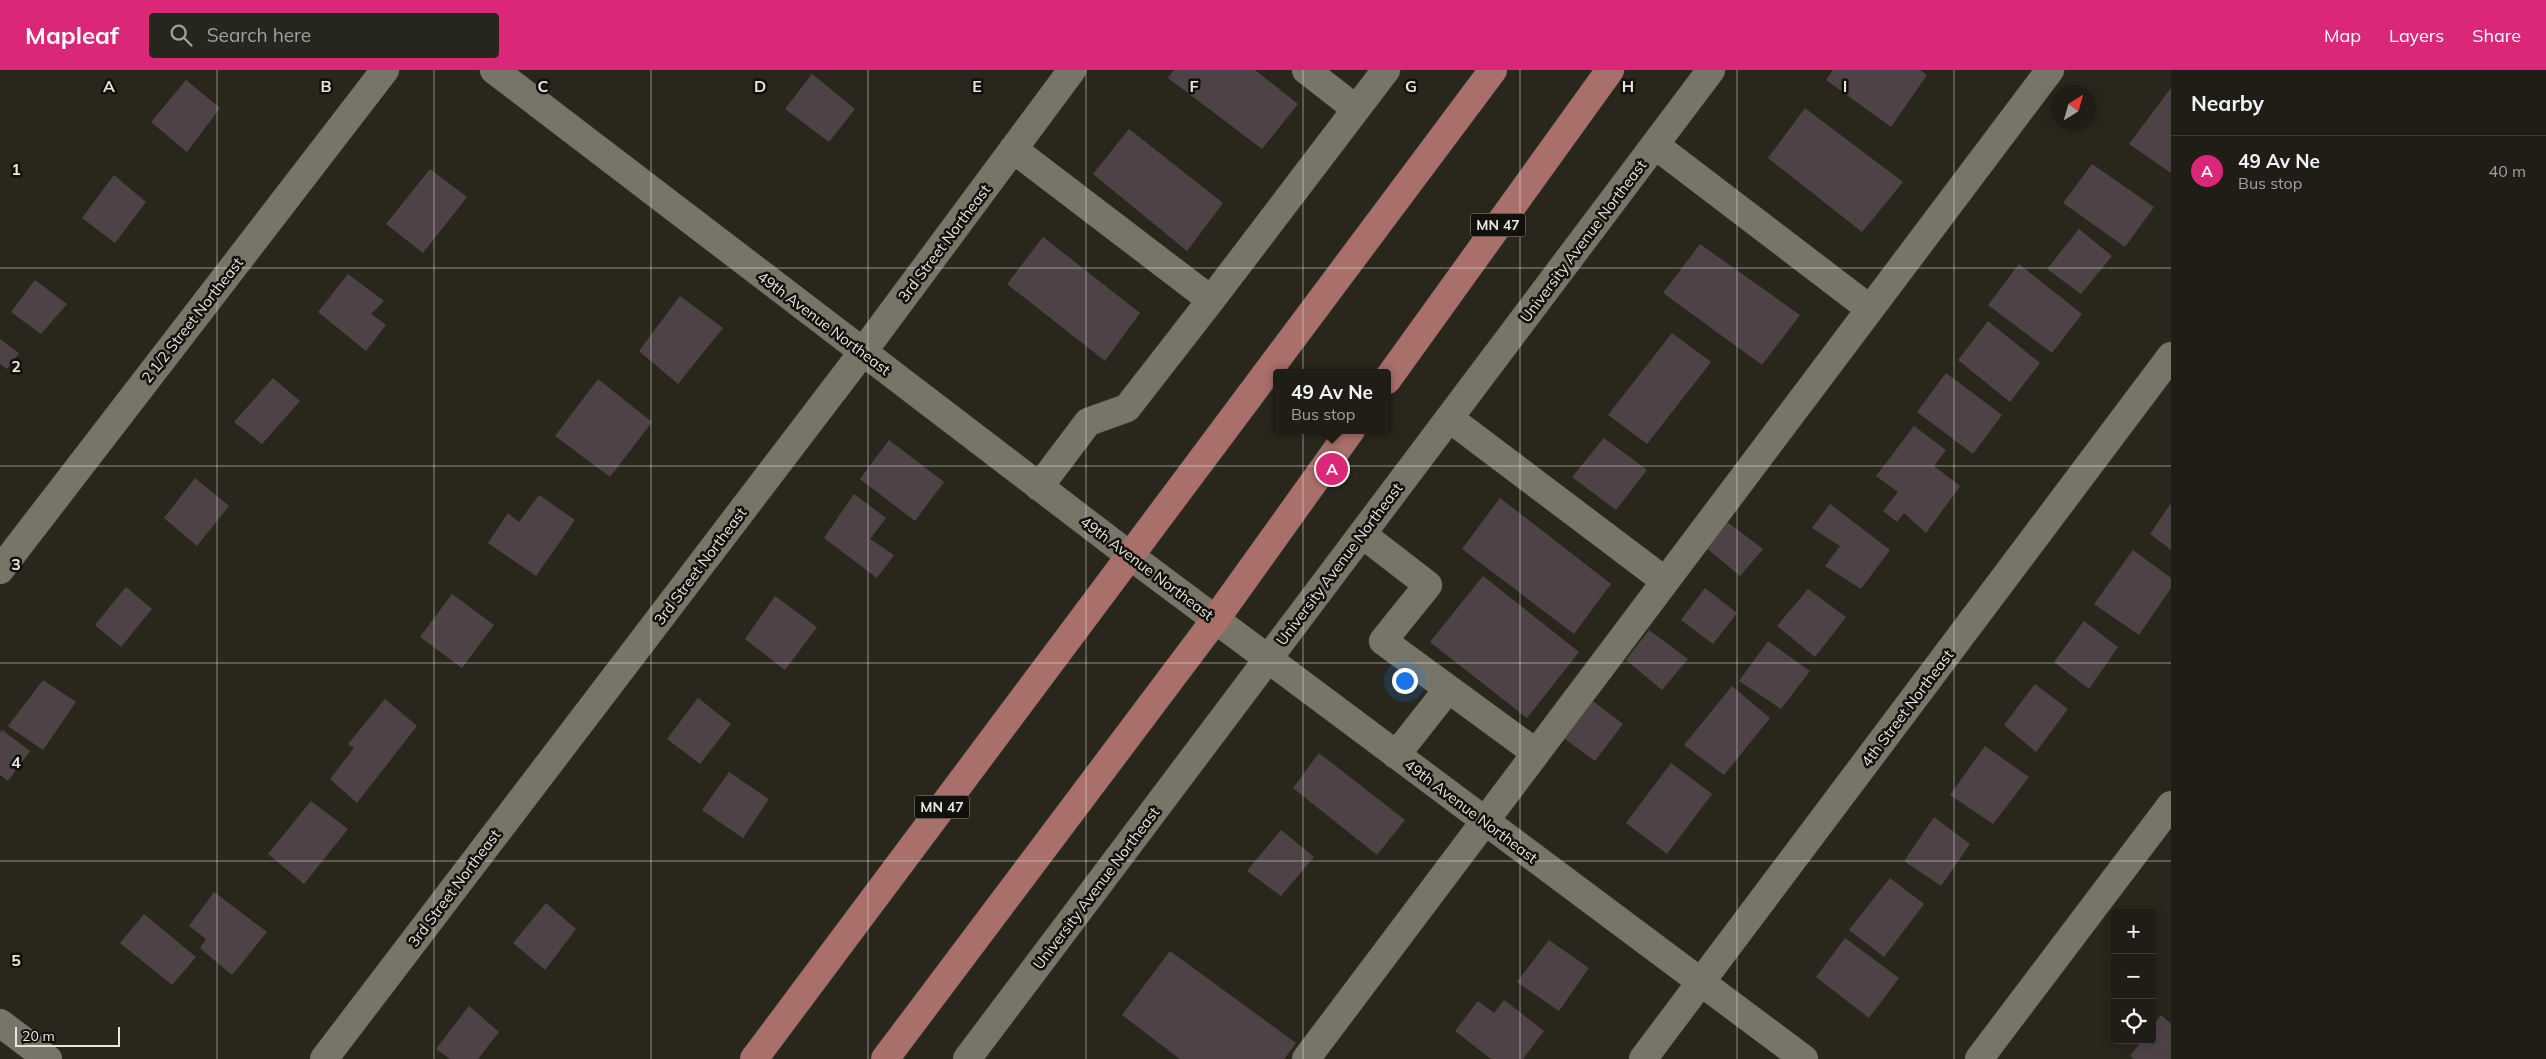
<!DOCTYPE html>
<html lang="en">
<head>
<meta charset="utf-8">
<style>
  :root { --surface:#1f1d15; --page:#27261e; --text:#f1f3f6; --muted:#a1a2a0; --line:#3c3b34; --accent:#db2777 }
  body { margin:0; font-family:Mulish,sans-serif; background:var(--page); color:var(--text) }
  .controls { position:absolute; right:15px; bottom:15px; display:grid; overflow:hidden; border-radius:5px; box-shadow:0 2px 12px #0003 }
  .controls button { width:45px; height:45px; display:grid; place-items:center; padding:0; border:0; border-bottom:1px solid var(--line); background:var(--surface); color:var(--text); font:25px sans-serif }
  .compass { position:absolute; left:2051px; top:15px; width:45px; height:45px; border-radius:50%; background:var(--surface); box-shadow:0 2px 12px #0003; rotate:37deg }
  .scale { position:absolute; left:15px; bottom:12px; width:105px; box-sizing:border-box; padding-left:5px; border:2px solid #e7e6de; border-top:0; font-size:14px; line-height:18px; white-space:nowrap; color:#e7e6de; -webkit-text-stroke:4px #11100b; paint-order:stroke }
  .you { position:absolute; left:1404px; top:610px; width:18px; height:18px; margin:-12px; border:4px solid #fff; border-radius:50%; background:#1a73e8; box-shadow:0 0 0 8px #1a73e833 }
  .badge { display:grid; place-items:center; width:32px; height:32px; border-radius:50%; background:var(--accent); color:#fff; font-size:16px; font-weight:700 }
  .pin { position:absolute; translate:-50% -50%; border:2px solid #fff; box-shadow:0 1px 5px #0006 }
  .popup { position:absolute; left:1273px; top:299px; width:118px; height:65px; box-sizing:border-box; display:grid; place-content:center; border-radius:5px; background:var(--surface); filter:drop-shadow(0 1px 4px #0005); font-size:16px; white-space:nowrap; color:var(--muted) }
  .popup b { font-size:19px; color:var(--text) }
  .popup::after { content:''; position:absolute; left:50%; top:100%; margin-left:-10px; border:10px solid transparent; border-top-color:var(--surface) }
  .list { margin:0; padding:0; list-style:none }
  h2 { display:flex; justify-content:space-between; align-items:center; height:65px; margin:0; padding:0 20px; font-size:21px }
  h2 small { font-size:16px; font-weight:400; color:var(--muted) }
  .list li { display:grid; grid-template-columns:32px 1fr auto; gap:15px; align-items:center; box-sizing:border-box; height:70px; padding:0 20px; border-top:1px solid var(--line) }
  .list b { display:block; font-size:19px; white-space:nowrap }
  .list p { margin:0; font-size:16px; white-space:nowrap; color:var(--muted) }
  .list em { font-size:16px; font-style:normal; color:var(--muted) }
  .icon { flex:none; width:28px; height:28px; fill:none; stroke:currentColor; stroke-width:2; stroke-linecap:round; stroke-linejoin:round }
  .map { position:relative; flex:none; width:2171px; height:989px; overflow:hidden }
  header { display:flex; align-items:center; gap:30px; box-sizing:border-box; height:70px; padding:0 25px; background:var(--accent); color:#fff }
  header strong { font-size:24px }
  nav { display:flex; gap:28px; margin-inline-start:auto; font-size:18px }
  .search { width:350px; height:45px; background:var(--page); display:flex; align-items:center; gap:12px; box-sizing:border-box; padding:0 18px; border-radius:5px; color:var(--muted); font-size:19px }
  main { display:flex }
  aside { flex:1; background:var(--surface) }
  .map>svg:first-child { display:block }
  .building { fill:#4f4247 }
  .lines { fill:none; stroke-linecap:round; stroke-linejoin:round }
  .minor-casing { stroke:#45433a; stroke-width:29 }
  .major-casing { stroke:#45433a; stroke-width:29 }
  .minor { stroke:#777568; stroke-width:28 }
  .major { stroke:#a96f6a; stroke-width:28 }
  .grid { fill:none; stroke:#e7e6de; stroke-width:1; stroke-opacity:0.55 }
  .labels { text-anchor:middle; dominant-baseline:central; stroke-width:5; stroke-linejoin:round; paint-order:stroke }
  .shield { fill:#11100b; stroke:#a7a69f; stroke-width:1 }
  .shield-label { font-size:14px; font-weight:bold; fill:#e7e6de }
  .street-label { font-size:15px; fill:#e7e6de; stroke:#11100b }
  .grid-label { font-size:16px; text-anchor:middle; font-weight:bold; fill:#e7e6de; stroke:#11100b; stroke-width:5; stroke-linejoin:round; paint-order:stroke }
</style>
</head>
<body>
<header>
<strong>Mapleaf</strong>
<div class="search"><svg class="icon" aria-label="search" viewBox="0 0 24 24"><circle cx="10" cy="10" r="6"/><path d="M15 15l6 6"/></svg>Search here</div>
<nav><a>Map</a><a>Layers</a><a>Share</a></nav>
</header>
<main>
<div class="map">
<svg width="2171" height="989" viewBox="0 0 2171 989">
  <rect width="100%" height="100%" fill="#29271c"/>
  <path class="building" d="M1174,0H1255L1298,34L1262,79L1168,8Z
    M1833,0H1920L1927,5L1891,57L1826,10Z
    M812,4L855,39L829,72L785,39Z
    M186,10L220,38L187,82L151,52Z
    M2171,18V103L2129,74Z
    M1805,38L1903,112L1862,162L1768,88Z
    M1129,59L1223,133L1187,181L1093,104Z
    M2092,94L2154,137L2125,177L2063,133Z
    M430,99L467,127L423,183L386,154Z
    M114,105L146,132L115,173L82,148Z
    M2079,159L2112,186L2081,224L2047,199Z
    M1043,167L1140,243L1105,291L1007,214Z
    M1700,174L1800,245L1762,295L1663,223Z
    M2019,194L2082,244L2052,283L1988,235Z
    M348,204L384,231L371,244L386,255L366,281L318,242Z
    M35,210L67,234L41,264L11,242Z
    M680,226L723,258L678,314L639,281Z
    M1988,251L2040,293L2010,332L1958,290Z
    M1672,263L1711,292L1647,374L1608,345Z
    M0,269L19,283L7,299L0,294Z
    M1946,303L2002,345L1973,384L1917,342Z
    M273,308L300,331L262,374L234,352Z
    M598,309L652,352L610,407L555,366Z
    M1914,356L1946,380L1934,396L1960,416L1926,463L1904,443L1897,452L1883,441L1898,422L1876,406Z
    M1604,368L1647,400L1616,440L1572,407Z
    M889,370L944,412L915,451L860,409Z
    M195,408L229,436L197,476L164,448Z
    M854,424L886,448L870,469L894,485L877,508L824,468Z
    M539,425L575,450L536,506L488,473L508,443L519,452Z
    M1500,428L1611,514L1574,564L1462,479Z
    M2171,433V480L2150,464Z
    M1830,434L1890,480L1861,519L1825,496L1840,476L1812,458Z
    M1726,451L1763,479L1740,506L1704,476Z
    M2133,480L2171,508V518L2139,565L2094,534Z
    M1483,506L1579,582L1527,648L1430,572Z
    M126,517L152,539L121,577L95,555Z
    M1705,518L1737,543L1713,574L1681,550Z
    M1808,519L1846,547L1815,587L1777,556Z
    M452,524L494,555L462,598L420,567Z
    M775,526L817,557L785,600L745,569Z
    M2084,551L2118,577L2089,619L2054,592Z
    M1649,560L1688,589L1662,620L1626,590Z
    M1768,571L1810,601L1781,639L1739,611Z
    M43,610L76,632L43,680L8,656Z
    M2035,614L2068,639L2036,682L2004,655Z
    M1732,616L1770,648L1724,705L1684,675Z
    M698,628L731,654L700,694L667,669Z
    M1589,628L1623,654L1595,691L1561,666Z
    M385,629L417,656L357,733L330,709L354,678L348,674Z
    M2,660L30,681L8,711L0,705V663Z
    M1985,676L2029,707L1993,754L1950,725Z
    M1319,683L1405,750L1377,785L1293,718Z
    M1671,693L1712,724L1667,784L1626,753Z
    M729,702L769,729L743,768L702,740Z
    M311,731L348,759L304,814L268,784Z
    M1934,747L1970,774L1941,816L1904,791Z
    M1281,760L1314,787L1281,826L1247,801Z
    M1890,808L1924,834L1884,887L1849,860Z
    M214,822L267,862L232,905L200,878L206,869L189,856Z
    M546,833L576,859L545,900L513,873Z
    M144,844L196,887L172,915L120,873Z
    M1845,868L1899,908L1869,948L1816,907Z
    M1549,870L1589,898L1559,941L1517,912Z
    M1170,881L1296,973L1284,989H1180L1122,945Z
    M1504,930L1544,961L1523,989H1491L1455,961L1478,931L1494,943Z
    M469,936L499,962L478,989H450L436,979Z
    M2161,945L2171,954V989H2134L2130,986L2142,970H2152V957Z"/>
  <g class="lines">
    <g class="minor-casing">
      <path id="minor" d="M494,0L1129,485L1804,989
        M1306,0L1356,39
        M1655,75L1870,239
        M1013,79L1211,230L1127,338L1088,352L1039,417
        M1211,230L1386,0
        M1449,348L1665,511
        M1362,464L1428,515L1383,571L1536,683
        M0,500L385,0
        M1396,685L1448,619
        M0,953L48,989
        M324,989L862,283L1072,0
        M967,989L1711,0
        M1306,989L2050,0
        M1643,989L2171,286
        M1979,989L2171,735"/>
    </g>
    <g class="major-casing">
      <path id="major" d="M1387,310L1610,0
        M754,989L1493,0
        M885,989L1215,550L1351,360"/>
    </g>
    <use href="#minor" class="minor"/>
    <use href="#major" class="major"/>
  </g>
  <path class="grid" d="M217,0V989M434,0V989M651,0V989M868,0V989M1086,0V989M1303,0V989M1520,0V989M1737,0V989M1954,0V989M0,198H2171M0,396H2171M0,593H2171M0,791H2171"/>
  <g class="labels">
    <g class="shield">
      <rect x="1470.5" y="143.5" width="55" height="23" rx="4"/>
      <rect x="914.5" y="725.5" width="55" height="23" rx="4"/>
    </g>
    <g class="shield-label">
      <text x="1498" y="155">MN 47</text>
      <text x="942" y="737">MN 47</text>
    </g>
    <g class="street-label">
      <text transform="translate(1583 171) rotate(-53)">University Avenue Northeast</text>
      <text transform="translate(944 173) rotate(-53)">3rd Street Northeast</text>
      <text transform="translate(192 250) rotate(-52)">2 1/2 Street Northeast</text>
      <text transform="translate(824 253) rotate(37)">49th Avenue Northeast</text>
      <text transform="translate(1339 494) rotate(-53)">University Avenue Northeast</text>
      <text transform="translate(700 496) rotate(-53)">3rd Street Northeast</text>
      <text transform="translate(1147 498) rotate(37)">49th Avenue Northeast</text>
      <text transform="translate(1907 638) rotate(-53)">4th Street Northeast</text>
      <text transform="translate(1471 741) rotate(37)">49th Avenue Northeast</text>
      <text transform="translate(454 818) rotate(-53)">3rd Street Northeast</text>
      <text transform="translate(1096 818) rotate(-53)">University Avenue Northeast</text>
    </g>
  </g>
  <g class="grid-label">
    <text x="109" y="22">A</text>
    <text x="326" y="22">B</text>
    <text x="543" y="22">C</text>
    <text x="760" y="22">D</text>
    <text x="977" y="22">E</text>
    <text x="1194" y="22">F</text>
    <text x="1411" y="22">G</text>
    <text x="1628" y="22">H</text>
    <text x="1845" y="22">I</text>
    <text x="16" y="105">1</text>
    <text x="16" y="302">2</text>
    <text x="16" y="500">3</text>
    <text x="16" y="698">4</text>
    <text x="16" y="896">5</text>
  </g>
</svg>
<div class="controls">
<button>+</button>
<button>−</button>
<button><svg class="icon" aria-label="locate" viewBox="0 0 24 24"><circle cx="12" cy="12" r="6"/><path d="M12 2v4M12 18v4M2 12h4M18 12h4"/></svg></button>
</div>
<svg class="compass" viewBox="-18 -18 36 36"><path d="M0-13l5 13h-10z" fill="#e53935"/><path d="M0 13l5-13h-10z" fill="#a1a2a0"/></svg>
<div class="scale">20 m</div>
<div class="you"></div>
<div class="pin badge" style="left:1332px;top:399px">A</div>
<div class="popup"><b>49 Av Ne</b>Bus stop</div>
</div>
<aside>
<h2>Nearby<small></small></h2>
<ul class="list">
<li><span class="badge">A</span><div><b>49 Av Ne</b><p>Bus stop</p></div><em>40 m</em></li>
</ul>
</aside>
</main>
</body>
</html>
